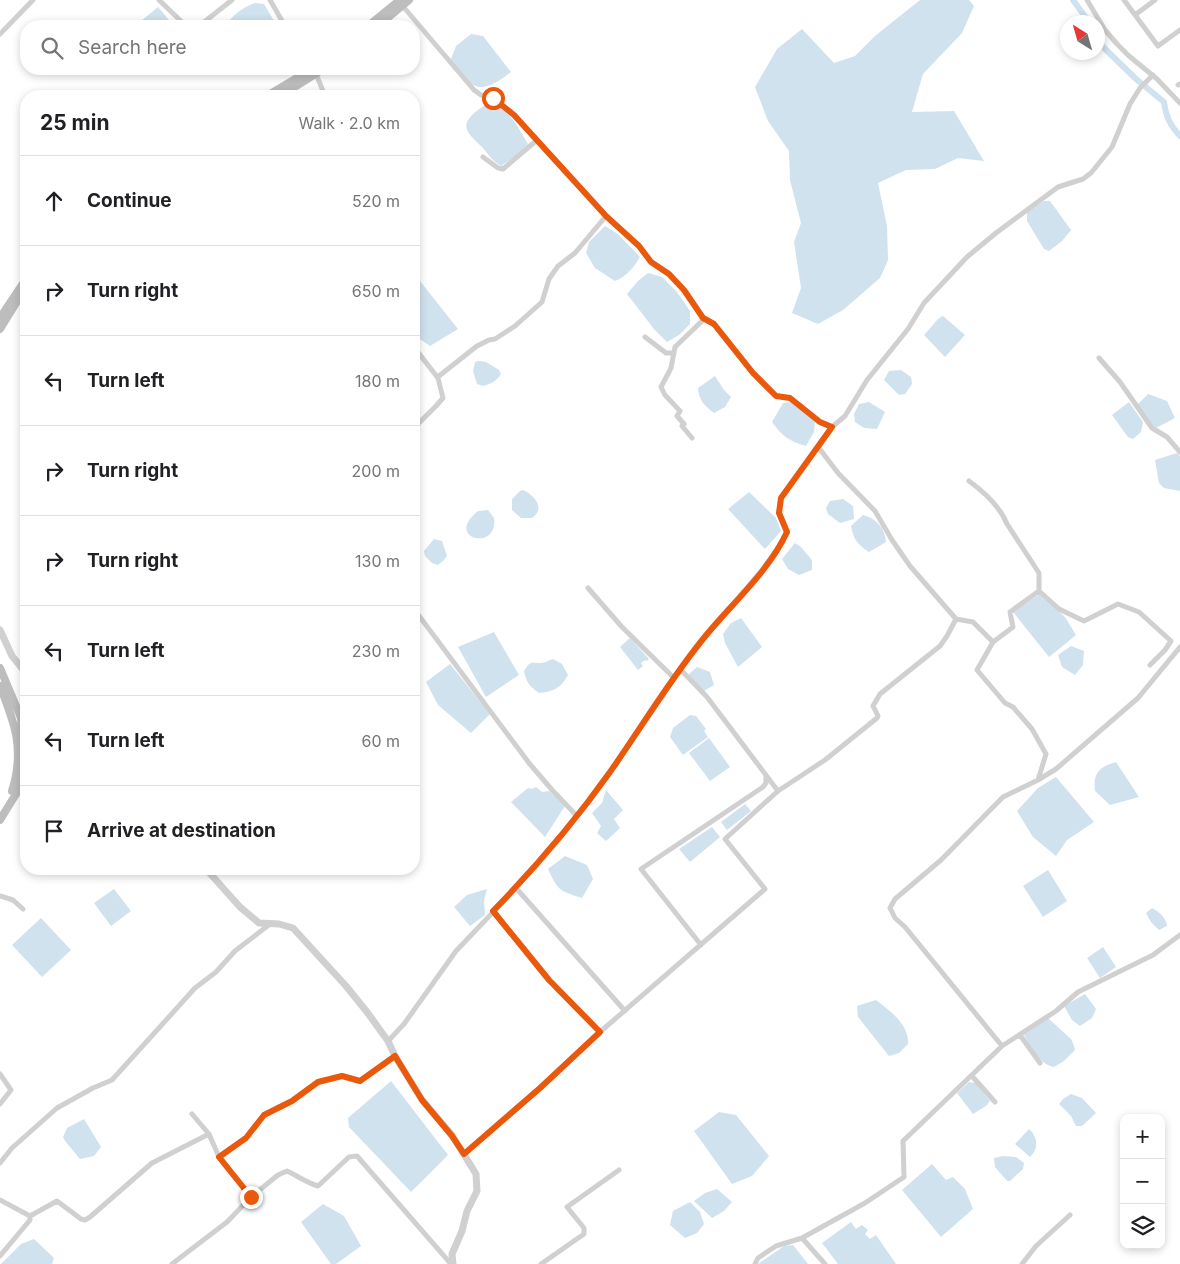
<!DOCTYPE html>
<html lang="en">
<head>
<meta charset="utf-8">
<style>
  :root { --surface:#fff; --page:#f2f2f2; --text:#202124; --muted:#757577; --line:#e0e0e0 }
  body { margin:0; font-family:Inter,sans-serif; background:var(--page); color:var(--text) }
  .controls { position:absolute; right:15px; bottom:15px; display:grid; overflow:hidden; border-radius:10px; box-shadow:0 2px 8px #0003 }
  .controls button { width:45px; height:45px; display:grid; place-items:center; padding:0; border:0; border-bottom:1px solid var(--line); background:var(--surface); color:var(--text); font:25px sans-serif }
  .compass { position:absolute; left:1060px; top:15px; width:45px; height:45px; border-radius:50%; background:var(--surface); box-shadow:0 2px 8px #0003; rotate:323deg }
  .stop { position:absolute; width:15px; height:15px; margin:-11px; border:4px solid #ea580c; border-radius:50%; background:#fff }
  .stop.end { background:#ea580c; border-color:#fff; box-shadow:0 1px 5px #0008 }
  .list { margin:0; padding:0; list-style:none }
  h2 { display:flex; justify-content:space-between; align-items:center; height:65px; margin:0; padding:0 20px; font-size:21px }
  h2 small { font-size:16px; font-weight:400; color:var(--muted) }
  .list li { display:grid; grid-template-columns:32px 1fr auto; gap:15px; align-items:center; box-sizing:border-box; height:90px; padding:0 20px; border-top:1px solid var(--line) }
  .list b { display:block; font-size:19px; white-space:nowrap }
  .list em { font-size:16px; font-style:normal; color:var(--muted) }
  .icon { flex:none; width:28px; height:28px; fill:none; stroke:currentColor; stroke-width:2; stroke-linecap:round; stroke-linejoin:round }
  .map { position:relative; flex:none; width:1180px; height:1264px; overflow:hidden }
  .search { position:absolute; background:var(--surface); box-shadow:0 2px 8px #0003; left:20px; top:20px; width:400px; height:55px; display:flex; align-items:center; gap:12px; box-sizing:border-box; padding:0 18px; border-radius:20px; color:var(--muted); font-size:19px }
  .panel { position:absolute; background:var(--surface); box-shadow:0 2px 8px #0003; left:20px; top:90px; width:400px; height:785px; border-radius:20px }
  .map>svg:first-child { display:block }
  .water { fill:#cfe2ee }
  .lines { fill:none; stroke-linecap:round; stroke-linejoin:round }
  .canal { stroke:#cfe2ee; stroke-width:6 }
  .minor { stroke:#d0d0d0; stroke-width:5 }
  .tertiary { stroke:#d0d0d0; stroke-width:7 }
  .secondary { stroke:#bdbdbd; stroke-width:8 }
  .route { stroke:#ea580c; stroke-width:6 }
</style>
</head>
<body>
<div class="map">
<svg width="1180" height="1264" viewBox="0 0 1180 1264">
  <rect width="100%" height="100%" fill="#fff"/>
  <path class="water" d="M920,0H969L974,6L962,33L923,74L912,112L954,111L984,161L958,158L935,169L906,170L878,183L887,226L888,260L880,278L843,310L818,324L792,313L801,288L794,242L801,223L790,180L789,151L768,121L755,87L777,49L802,29L834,63L855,56L875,36Z
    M255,3L264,4L277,26H226C232,15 243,7 255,3Z
    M158,7L174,26H135Z
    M471,34L483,36L511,72C482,95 470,92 451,59L456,46Z
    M495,101C511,113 518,127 528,144L517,155L501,166C490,159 490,156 482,147C468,133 457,126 478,110C484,106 488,102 495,101Z
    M1044,201H1050L1071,230L1062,241L1049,251L1044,249L1027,221V212Z
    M605,226L618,234L640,257C634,267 626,277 615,281L595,268L586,253L589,242Z
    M648,273L662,277L677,292L690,311V324L679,335L667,342L654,329L627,294L638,281Z
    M414,279L420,281L458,329L430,346L414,335Z
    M943,316L965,335L945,357L924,335L938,319Z
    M479,361L486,362L499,370L501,374C497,381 490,384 483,386L477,384L473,371L475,362Z
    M901,370L911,377L912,384L905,394L899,395L884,380L889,371Z
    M715,376L724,390L731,397L725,407L714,413C704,405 699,401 698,388Z
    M1148,394L1167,401L1175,418L1156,428L1148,422L1138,404Z
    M792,402L815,421L814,432L806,446C790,442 781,435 772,422L783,403Z
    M869,402L885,412L877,429L864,428L855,422L854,414L859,404Z
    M1129,402L1143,422L1141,432L1133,439L1128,437L1112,415Z
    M1177,453L1180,456V491L1164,488L1159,483L1155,460Z
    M523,490C530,493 541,502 538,511C537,514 534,516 532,518H521L512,510V499L520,491Z
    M749,492L776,518L781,531L765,549L728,509Z
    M843,499L853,506L854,519L840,523L828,514L826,508L830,501Z
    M488,510L494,518C499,552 443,539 478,511Z
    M863,515C876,518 885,528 886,542L869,552C858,545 853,539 851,526Z
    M434,539L442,541L447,556L443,561L438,565L432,563L425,556L424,551Z
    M795,543L801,547L812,560V570L799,575L788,569L782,559Z
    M1040,594L1065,617L1076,635L1049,657L1013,612Z
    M741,618L762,647L738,667L725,643L723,634L731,623Z
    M494,632L519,675L486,697L458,647Z
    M630,638L649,659L647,661L645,660L641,663L643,666L638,670L620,647Z
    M1071,646L1084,651L1083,665L1075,675L1062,667L1058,655Z
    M553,659L562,664L568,675C561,688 553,692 539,693C530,687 526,682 524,671C531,660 530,663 541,663C545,663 549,660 553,659Z
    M450,664L490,714L471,733L438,705L426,682Z
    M697,667L710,672L714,685L704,691L694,682L689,674Z
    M690,715L696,716L706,729L704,731L708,737L683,755L670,737L673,728Z
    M709,738L730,767L710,781L689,753Z
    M1116,762L1139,797L1110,805L1095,791C1093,773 1099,767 1116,762Z
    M1056,777L1094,822L1067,840L1056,856L1033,837L1017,811L1038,788Z
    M536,787L542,792L549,791L565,806L545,837L511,802L528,788L532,789Z
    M606,790L623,810L614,819L620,828L606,841L597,833L601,826L592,813L602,803Z
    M745,804L751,811L727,830L721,822Z
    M712,827L720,837L690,862L679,849Z
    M565,856L587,865L593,879L582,898C560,891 558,891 548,869Z
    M1048,870L1067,901L1043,917L1023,886Z
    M114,889L131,911L111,926L94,903Z
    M487,889L484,900L485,915L470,926L454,907L467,895Z
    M1152,908C1159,912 1166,917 1167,926L1159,930L1151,922L1146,913Z
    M41,918L71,950L42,977L12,945Z
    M1103,947L1116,967L1100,978L1087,958Z
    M1085,994L1096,1009L1092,1018L1080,1026L1072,1020L1064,1006Z
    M876,1000C890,1011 909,1024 908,1044L899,1053L889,1056L858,1017L857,1006Z
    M1048,1018L1072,1040L1075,1050L1064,1061L1054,1067C1039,1064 1031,1047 1024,1035Z
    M391,1081L448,1155L411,1192L349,1127L348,1118Z
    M969,1082L976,1083L990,1101L986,1106L973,1114L957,1093Z
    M1071,1094L1082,1098L1096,1113L1082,1126H1076L1071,1116L1059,1104L1063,1099Z
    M719,1112L736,1115L769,1156L752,1176L732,1184L694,1131Z
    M84,1119L101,1147L94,1156L80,1159L65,1141L63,1137L67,1128Z
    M1029,1129C1038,1137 1039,1149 1030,1157L1015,1144Z
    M1003,1156L1016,1157L1024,1163L1023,1169L1010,1181H1007L995,1167L994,1158Z
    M932,1164L946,1180L953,1177L965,1189L973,1209L941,1237L902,1190Z
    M717,1189L732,1202L724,1211L712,1218L694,1201L705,1193Z
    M690,1202L700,1212L704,1224L697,1233L685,1238L670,1225L673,1211Z
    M323,1204L344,1216L361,1246L336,1264H331L301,1222Z
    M851,1222L856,1229L862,1225L868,1230L865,1234L870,1239L876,1235L896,1264H838L822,1243Z
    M34,1239L54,1258L52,1264H1L21,1244Z
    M793,1245L808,1264H758L784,1246Z"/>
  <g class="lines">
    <path class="canal" d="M1073,0L1089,22
      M1098,39L1100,44L1136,79L1164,102C1166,117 1170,125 1180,136"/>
    <path class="minor" d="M159,0L186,26
      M270,0L285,26
      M1087,0L1105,30L1117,44L1129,56L1157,79L1180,103
      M1124,0L1158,46L1180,30
      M401,4L474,90L481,95L493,98L514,115L606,216L639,246L651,262L669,274L684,290L703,317L714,324L753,373L776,396L790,398L819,422L832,427L845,416L867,380L908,329L924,303L967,257L996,233L1058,187L1083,179L1091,173L1112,147L1130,104L1140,88L1153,75
      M1135,15L1155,0
      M199,26L232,0
      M0,34L33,0
      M316,74L325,96
      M1178,85L1180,84
      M483,157L498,168L503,169L537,140
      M25,165H26
      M645,337L666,353H674
      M414,347L438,378
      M1099,358L1120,382L1152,428L1167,437L1180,452
      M414,428L436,406L443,398L438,378L439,376L477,346L489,340L495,339L515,326L542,302L549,279L558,266L575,253L606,216
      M692,438L682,426L684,424L677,416L680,411L665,395L661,387L671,368L675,347L702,321L703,317
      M819,448L838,473L875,511L892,540L910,566L956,619L973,622L993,642L1013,627L1010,612L1039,591L1059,609L1084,621L1118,604L1139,612L1171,641L1165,650L1150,665
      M969,481C984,492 1000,506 1007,524L1039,573V591
      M588,588L622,627L674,678
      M414,609L529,763L553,791L577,816
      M993,642L977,670L1005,703L1013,707L1032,729L1046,754L1038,780
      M681,670L707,697L778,791
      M516,888L625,1011
      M0,896L13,900L23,909
      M493,911L549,980L600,1032
      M701,945L641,869L763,787L766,783V776
      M1020,1035L1040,1063
      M390,1039L404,1024L456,951L516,888L577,816L614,767L674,678L703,639L762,570L780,545L787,531L779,513L781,498L832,427
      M1002,1046L905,927L895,918L890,908L895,899L941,860L1003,797L1038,780L1056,769L1138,698L1180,647
      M395,1056L360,1081L342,1076L318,1082L292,1101L264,1115L246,1138L219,1157L251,1197L278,1175L287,1171C298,1176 307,1183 318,1186L349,1157L357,1156L451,1264
      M0,1074L11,1090L0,1104
      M972,1076L995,1102
      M192,1114L209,1134
      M464,1154L541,1088L600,1032L765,889L725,839L778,791L825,760L877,718L878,716L873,706L880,694L940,646L947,636L956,619
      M0,1163L12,1148L57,1108L93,1088L112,1080L195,988L216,972L235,951L270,924
      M0,1200L30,1216L57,1201L81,1219L85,1220L90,1217L152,1163L209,1134L219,1157
      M802,1238L825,1264
      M0,1256L30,1220V1216
      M172,1264L227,1222L251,1197
      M541,1264L584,1234V1228L567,1207L619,1170
      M755,1264L758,1258L776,1246L802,1238L865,1203L904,1177L903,1141L1002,1046L1056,1011L1078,992L1153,955L1180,935
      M1022,1264L1036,1246L1070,1215"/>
    <path class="tertiary" d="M0,630L12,656L26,673
      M206,869L240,907L259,923L279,924L293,928L346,986L367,1012L388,1041L395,1056L422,1100L452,1135L476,1174L477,1191L467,1211L462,1231L452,1254L453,1264"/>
    <path class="secondary" d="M368,26L400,0
      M378,26L409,0
      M267,96L312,69
      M280,96L323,69
      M0,318L26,279
      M0,329L26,287
      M0,668L21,718L24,759L20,782L16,794L0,820
      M0,686C15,724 25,750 12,791"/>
  </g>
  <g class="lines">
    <path class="route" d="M251,1197L219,1157L246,1138L264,1115L292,1101L318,1082L342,1076L360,1081L395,1056L422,1100L452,1136L464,1154L540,1088L600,1032L549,980L493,911C534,869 576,820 610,772C641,728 669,681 703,639C731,604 768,573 787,532L779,513L781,498L832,427L820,422L790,398L776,396L753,373L714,324L703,318L684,290L669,274L651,262L639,246L606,216L514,115L493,98"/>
  </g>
</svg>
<div class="controls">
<button>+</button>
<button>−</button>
<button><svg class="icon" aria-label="layers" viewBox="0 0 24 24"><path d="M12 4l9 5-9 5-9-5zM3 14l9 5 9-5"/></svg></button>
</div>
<svg class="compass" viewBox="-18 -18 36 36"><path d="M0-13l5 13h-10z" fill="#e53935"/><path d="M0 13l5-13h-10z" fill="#757577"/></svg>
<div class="stop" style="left:493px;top:98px"></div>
<div class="stop end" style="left:251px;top:1197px"></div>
<div class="search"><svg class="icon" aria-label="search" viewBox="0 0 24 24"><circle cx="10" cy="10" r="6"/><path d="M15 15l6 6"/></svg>Search here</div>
<section class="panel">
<h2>25 min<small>Walk · 2.0 km</small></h2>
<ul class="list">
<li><svg class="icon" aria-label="ahead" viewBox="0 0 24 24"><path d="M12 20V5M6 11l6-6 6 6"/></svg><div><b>Continue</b></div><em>520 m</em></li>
<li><svg class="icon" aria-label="right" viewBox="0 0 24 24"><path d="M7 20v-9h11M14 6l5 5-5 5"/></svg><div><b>Turn right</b></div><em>650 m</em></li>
<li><svg class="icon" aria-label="left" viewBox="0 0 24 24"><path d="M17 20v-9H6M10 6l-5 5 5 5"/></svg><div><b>Turn left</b></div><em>180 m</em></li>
<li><svg class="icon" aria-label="right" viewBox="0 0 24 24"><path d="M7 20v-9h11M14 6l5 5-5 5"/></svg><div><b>Turn right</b></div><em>200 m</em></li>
<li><svg class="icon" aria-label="right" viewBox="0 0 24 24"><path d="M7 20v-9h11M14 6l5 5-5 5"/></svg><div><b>Turn right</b></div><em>130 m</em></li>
<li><svg class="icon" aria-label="left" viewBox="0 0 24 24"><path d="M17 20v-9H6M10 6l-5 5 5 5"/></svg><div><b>Turn left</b></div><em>230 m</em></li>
<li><svg class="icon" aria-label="left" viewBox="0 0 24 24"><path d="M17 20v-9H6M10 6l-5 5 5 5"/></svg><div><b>Turn left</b></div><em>60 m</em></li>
<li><svg class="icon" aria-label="arrive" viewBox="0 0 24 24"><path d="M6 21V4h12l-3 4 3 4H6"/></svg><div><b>Arrive at destination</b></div></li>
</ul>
</section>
</div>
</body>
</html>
